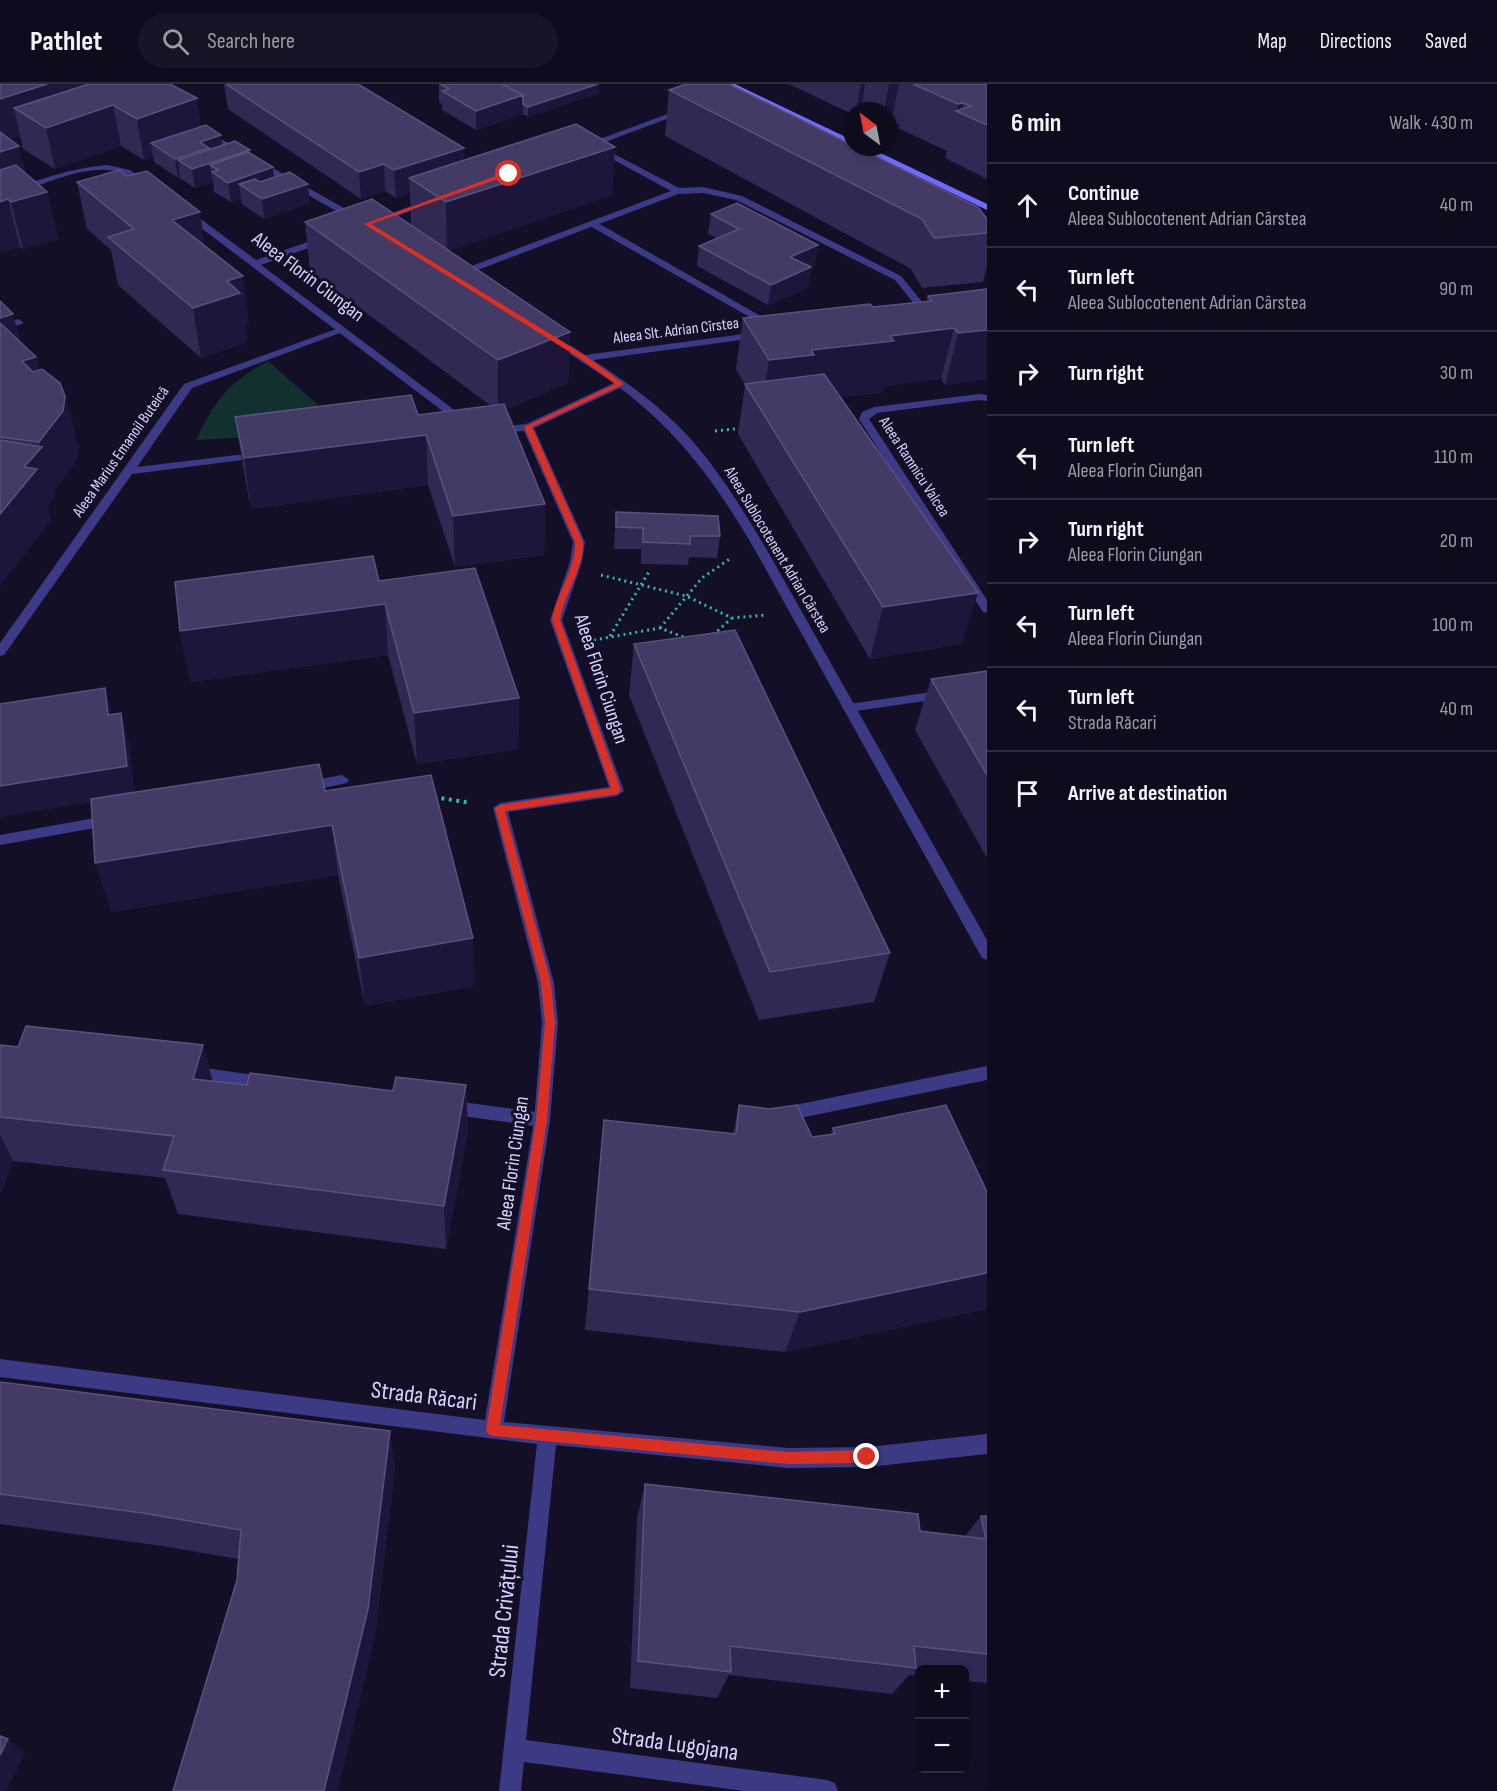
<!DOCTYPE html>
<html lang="en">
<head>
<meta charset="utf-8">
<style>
  :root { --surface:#0e0b1c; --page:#171425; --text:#f1f3f6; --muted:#9b9ba3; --line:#2e2b3b }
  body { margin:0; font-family:"Sofia Sans Condensed",sans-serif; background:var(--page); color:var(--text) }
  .controls { position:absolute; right:18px; bottom:18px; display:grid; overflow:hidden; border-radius:9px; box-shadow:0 3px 9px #0003 }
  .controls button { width:54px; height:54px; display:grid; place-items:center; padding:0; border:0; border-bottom:2px solid var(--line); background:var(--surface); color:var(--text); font:30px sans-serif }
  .compass { position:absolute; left:843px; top:18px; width:54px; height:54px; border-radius:50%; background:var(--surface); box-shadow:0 3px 9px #0003; rotate:328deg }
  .stop { position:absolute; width:18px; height:18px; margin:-14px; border:4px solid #d93025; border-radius:50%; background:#fff }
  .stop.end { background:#d93025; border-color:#fff; box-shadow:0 2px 6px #0008 }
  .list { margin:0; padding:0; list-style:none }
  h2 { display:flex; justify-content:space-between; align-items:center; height:78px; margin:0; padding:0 24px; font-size:26px }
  h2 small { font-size:20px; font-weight:400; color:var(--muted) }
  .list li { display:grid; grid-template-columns:39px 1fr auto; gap:18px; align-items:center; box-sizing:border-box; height:84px; padding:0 24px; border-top:2px solid var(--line) }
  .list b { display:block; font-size:22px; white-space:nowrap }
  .list p { margin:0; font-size:20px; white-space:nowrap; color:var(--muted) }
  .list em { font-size:20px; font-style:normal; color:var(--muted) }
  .icon { flex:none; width:33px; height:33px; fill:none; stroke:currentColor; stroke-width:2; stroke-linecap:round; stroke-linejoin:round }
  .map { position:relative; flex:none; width:987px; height:1707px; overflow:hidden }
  header { display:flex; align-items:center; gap:36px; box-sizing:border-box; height:84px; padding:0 30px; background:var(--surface); border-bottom:2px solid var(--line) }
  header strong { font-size:28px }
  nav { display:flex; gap:33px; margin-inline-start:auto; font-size:21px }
  .search { width:420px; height:54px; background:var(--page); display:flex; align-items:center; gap:15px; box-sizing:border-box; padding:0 21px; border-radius:33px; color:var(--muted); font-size:22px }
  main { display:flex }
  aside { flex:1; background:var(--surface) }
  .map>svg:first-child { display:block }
  .green { fill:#12302f }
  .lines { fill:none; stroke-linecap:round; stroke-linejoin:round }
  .path-far1 { stroke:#2fb8b0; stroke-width:3; stroke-dasharray:2 4; stroke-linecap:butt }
  .path { stroke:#2fb8b0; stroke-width:4; stroke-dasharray:3 4.5; stroke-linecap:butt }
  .lane { fill:#3d3a85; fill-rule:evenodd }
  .street { fill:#3d3a85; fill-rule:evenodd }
  .secondary { fill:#6f6bff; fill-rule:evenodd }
  .wall { fill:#312854 }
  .shaded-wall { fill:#1d163a }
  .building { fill:#433a66; stroke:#5a527e; stroke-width:1.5 }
  .route { fill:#d93025 }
  .labels { text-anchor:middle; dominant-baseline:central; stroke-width:6; stroke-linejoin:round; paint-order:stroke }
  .far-street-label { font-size:16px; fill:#d9d4ff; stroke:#130f26 }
  .street-label { font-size:20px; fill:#d9d4ff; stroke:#130f26 }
  .near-street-label { font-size:24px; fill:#d9d4ff; stroke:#130f26 }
</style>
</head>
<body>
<header>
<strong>Pathlet</strong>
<div class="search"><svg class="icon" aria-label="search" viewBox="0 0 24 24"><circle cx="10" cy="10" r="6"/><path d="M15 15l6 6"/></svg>Search here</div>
<nav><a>Map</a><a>Directions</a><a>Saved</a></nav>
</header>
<main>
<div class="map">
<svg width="987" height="1707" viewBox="0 0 987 1707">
  <rect width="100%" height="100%" fill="#130f26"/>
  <path class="green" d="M268,277L349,348L196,356C217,314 226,301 268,277Z"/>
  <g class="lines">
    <path class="path-far1" d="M715,347L743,344
      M601,491L686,512L732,534L766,531
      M660,544L702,494L731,474
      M713,551L732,534
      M610,552L650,486
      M594,556L660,544L686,554"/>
    <path class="path" d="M434,713L471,719"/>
    <path class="lane" d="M703,103L742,112L901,192L932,230L924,232L895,196L736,116L703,109L678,110L674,107L678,104Z
      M590,138H596L778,242L769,244L590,142Z
      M18,235L23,238L22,240L0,247V241Z
      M339,244L348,246L192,304L137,383L262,368L266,369V373L132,390L4,571L0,572V559L184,300Z
      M979,310L987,311V317L979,316L877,329L869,335L987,516V529L983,528L859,335L862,328L874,323Z
      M987,600V608L849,628L842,624L849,620Z
      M342,691L349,696L347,699L304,708L297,703L304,698Z
      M112,731L117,732L119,736L117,740L0,761V751Z
      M191,982L268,993L274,995L276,1000L274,1005L268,1007L191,996L185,994L183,989L185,984Z
      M987,982V996L780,1038L774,1036L772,1031L774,1026L780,1024Z
      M447,1016L542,1029L548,1031L550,1036L548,1041L542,1043L447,1030L441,1028L439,1023L441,1018Z"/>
    <path class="street" d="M681,25L688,27L597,61L681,105V109L459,193H453V189L671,107L594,65V62L585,65L581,62Z
      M205,46L360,133L362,135L354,137L202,51L201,49Z
      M107,81L130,86L152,101L145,103C137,97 127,89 117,87C78,80 36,105 0,115V109C35,97 70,84 107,81Z
      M427,116L434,118L379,139L371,137Z
      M184,127H190L256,176L322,153H328V157L261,181L469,337V341H461L184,131Z
      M759,248L763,249V253L593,276C627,298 660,322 687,351C719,386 743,426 767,466L987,856V876L982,874L755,466C717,401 681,350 620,304L534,344L585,458L582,478L562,536L624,707L617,712L508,728L554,899L558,939L550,1036L504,1338L788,1364L868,1363L987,1350V1370L868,1383L788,1384L556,1361L526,1656L827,1696L835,1699L838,1707H744L524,1678L521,1707H499L537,1360L0,1293V1275L485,1336L534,1036L542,939L538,899L493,724L500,719L609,703L550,536L570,478L573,458L524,347L495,349L490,346L495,343L526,340L614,299L550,257V253H558L585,271Z"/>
    <path class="secondary" d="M725,0H735L852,56V62Z
      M857,63H868L987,120V126Z"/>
  </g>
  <path class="wall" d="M0,0H170L201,43L223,61L250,66V70L274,94L310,119L264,135L242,120L241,115L231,118L214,108L213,98L195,104L181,95L180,94H178L154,78L153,72L144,76L121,62L55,85L23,65L20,52L10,55L26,90L47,108L58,155L23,165L20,163L0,169Z
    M224,0H358L464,76L615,63L612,111L449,167L570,248L568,299L506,325L545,420L544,471L455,483L428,401L251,425L243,383L235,333L418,331L491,322L310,187L305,138L411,142L410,109L396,114L385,107L361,115L228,25Z
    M439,0H599V9L528,33L523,30L476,46L442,26V20L439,18Z
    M789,0H985L987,1V95L945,74L947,67L898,44L899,41L891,37L888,38V27H852V30Z
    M669,6L987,135V182L983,198L922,204L911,185L665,52Z
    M77,98L205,163L249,241L245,243L247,258L201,274L118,201L111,166L87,145Z
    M711,130L815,181L810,183H811L807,204L768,221L697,182L699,162L717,154L708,150Z
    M987,205V295L945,301L941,295L913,298L884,302L883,308L841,313L962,560L870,575L738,350L745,301L736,285L743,234L873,223L926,218L928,212Z
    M0,217L21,259L39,286L65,312L78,362L76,377L54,407L55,413L47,423L51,436L0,501Z
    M616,428L720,452L717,474L689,473L688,481L641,480V465H614Z
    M379,497L519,614L518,665L417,680L388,571L190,598L180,547Z
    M634,560L890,869L874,918L759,936L629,611Z
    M987,587V774L915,646L931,595Z
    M129,659L134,708L325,707L474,902L365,922L338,791L111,828Z
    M0,961L18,963L203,961L213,997L247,1001L393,1007L466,1001L468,1047L446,1165L178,1130L165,1094L13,1077L1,1108H0Z
    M739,1021L812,1053L830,1051L833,1044L987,1108V1225L785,1268L585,1246L604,1036L733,1050Z
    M0,1298L395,1383L375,1553L237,1496L238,1475L162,1462L0,1440Z
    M645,1400L920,1447L965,1452L981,1432H987V1599L964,1597V1586H920V1592L909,1591L892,1610L729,1591L717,1614L630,1604L637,1434Z"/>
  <path class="shaded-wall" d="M47,0H130L14,24L20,52L0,59V15Z
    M599,0V9L528,33V23Z
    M861,0H865L861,27H856Z
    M889,0H899L891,37L888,38V27H884Z
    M523,11V30L476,46V27Z
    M197,14L203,55L151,59L153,72L144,76L137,35Z
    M963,19L961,30L957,28L958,20Z
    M113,21L121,62L55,85L46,44Z
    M221,51L224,70L250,66L252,85L218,86L210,81L213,98L195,104L192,85L178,76L180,94H178L175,75L200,58Z
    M19,62L27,95L0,104V68Z
    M615,63L612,111L447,168L446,118Z
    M464,64L465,91L409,94L410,109L396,114L394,86Z
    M384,80L385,107L361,115L359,88Z
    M273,83L275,103L239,100L241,115L231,118L228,99Z
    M308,100L310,119L264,135L262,115Z
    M47,108L58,155L23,165L11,118Z
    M8,115L20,163L0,169V118Z
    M200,128L207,175L172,136Z
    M818,161L815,181L787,193L790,173Z
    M811,183L807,204L768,221L771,201Z
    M243,192L249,241L245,243L247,258L201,274L193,224L227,197Z
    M13,230L26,276L36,273L48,322L0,250V234Z
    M954,244L941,295L884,302L883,308L805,317L761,326L769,276L811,266L890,252Z
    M987,246V295L945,301L958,249Z
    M570,248L568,299L498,328V276Z
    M65,312L78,362L76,377L54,407L55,413L47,423L51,436L0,501V430L24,383L40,364L39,358Z
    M426,351L428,401L251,425L244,374Z
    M545,420L544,471L455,483L453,432Z
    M978,509L962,560L870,575L883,523Z
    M385,520L388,571L190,598L180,547Z
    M105,604L113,634L108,631Z
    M519,614L518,665L417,680L414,629Z
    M121,629L129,659L135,711L0,733V702Z
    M332,741L338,791L111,828L95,779Z
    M473,854L474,902L365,922L359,874Z
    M203,961L215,1007L193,995Z
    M466,1001L468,1047L446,1165L444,1122Z
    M0,1051L13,1077L1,1108L0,1106Z
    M987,1189V1225L785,1268L800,1228Z
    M390,1347L395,1383L375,1553L338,1707H324Z
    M8,1655L25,1669L6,1707H0V1671Z"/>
  <path class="building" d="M0,0H47L0,15Z
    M89,0H170L197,14L137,35L113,21L46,44L14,24Z
    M226,0H358L464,64L394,86L384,80L359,88Z
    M440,0H502L523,11L476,27L442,7L449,5Z
    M502,0H598L528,23L523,20V11Z
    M686,0H729L852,61V63H857L978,123L987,135V149L934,154L922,135L669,6Z
    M913,0H985L987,1V41L956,27L971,22L963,19L958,20Z
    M576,40L615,63L446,118L409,94Z
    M206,41L221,51L200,58L209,64L175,75L151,59Z
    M0,48L19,62L0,68Z
    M235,57L250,66L192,85L178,76Z
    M248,68L273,83L228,99L212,88L218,86L210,81Z
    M16,81L47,108L11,118L8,115L0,118V86Z
    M119,86L127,92L147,87L200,128L172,136L243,192L227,197L240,209L193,224L108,153L134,145L77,98Z
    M290,88L308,100L262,115L239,100L255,95L260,98Z
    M372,115L570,248L498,276L305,138Z
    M737,119L818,161L790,173L811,183L771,201L699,162L739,145L711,130Z
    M987,205V246L958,249L954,244L890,252L894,257L811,266L814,271L769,276L743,234L870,220L873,223L932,217L928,212Z
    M0,217L13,230L0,234Z
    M0,239L36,273L22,277L33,288L42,285L60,299L65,312L63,327L39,358L0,353Z
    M824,290L978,509L883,523L745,300Z
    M411,311L418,331L504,320L545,420L453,432L426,351L244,374L235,333Z
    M0,356L42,363L24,383L37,385L0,430Z
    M616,428L718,432L720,452H690V460L643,458V444L616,443Z
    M373,472L379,497L475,484L519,614L414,629L385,520L180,547L175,498Z
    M735,546L890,869L770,888L634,560Z
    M987,587V691L931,595Z
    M105,604L108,631L121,629L127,682L0,702V620Z
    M319,680L325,707L431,691L473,854L359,874L332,741L95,779L91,715Z
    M26,942L203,961L193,995L247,1001L250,989L393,1007L396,993L466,1001L444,1122L163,1086L174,1052L0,1033V961L18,963Z
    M739,1021L769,1025L797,1021L812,1053L835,1050L833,1044L946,1021L987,1108V1189L800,1228L589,1205L604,1036L736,1050Z
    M0,1298L390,1347L368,1525L324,1707H173L237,1496L241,1446L143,1429L0,1410Z
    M645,1400L918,1430L920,1447L986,1455L981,1432H987V1570L914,1562L916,1584L730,1562L731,1588L638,1577Z
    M0,1652L8,1655L0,1671Z"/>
  <path class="route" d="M507,88L512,90L371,140L586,272L624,300L532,343L583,458C584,486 564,509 560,536L621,706L617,710L505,727L551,899L555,939L547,1036L500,1341L788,1368L867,1366L872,1368L874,1373L872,1377L867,1379L788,1380L493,1352L488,1350L486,1346L536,1036L545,939L541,899L495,724L500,721L611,704L552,536C556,509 576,486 575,458L524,343L615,300L581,275L364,140Z"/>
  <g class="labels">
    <g class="far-street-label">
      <text transform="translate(676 247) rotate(-7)">Aleea Slt. Adrian Cîrstea</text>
      <text transform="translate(121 368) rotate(-55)">Aleea Marius Emanoil Buteică</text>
      <text transform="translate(914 383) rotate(57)">Aleea Ramnicu Valcea</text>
      <text transform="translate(777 466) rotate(59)">Aleea Sublocotenent Adrian Cârstea</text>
    </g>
    <g class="street-label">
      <text transform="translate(308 193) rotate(37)">Aleea Florin Ciungan</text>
      <text transform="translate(601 595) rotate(72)">Aleea Florin Ciungan</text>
      <text transform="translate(513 1079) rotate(-82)">Aleea Florin Ciungan</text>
    </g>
    <g class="near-street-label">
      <text transform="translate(424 1312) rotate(7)">Strada Răcari</text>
      <text transform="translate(504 1527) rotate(-84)">Strada Crivățului</text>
      <text transform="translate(675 1660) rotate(8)">Strada Lugojana</text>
    </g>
  </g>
</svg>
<div class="controls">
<button>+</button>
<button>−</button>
</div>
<svg class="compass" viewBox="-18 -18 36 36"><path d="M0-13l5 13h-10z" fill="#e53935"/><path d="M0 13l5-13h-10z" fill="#9b9ba3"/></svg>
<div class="stop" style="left:509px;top:90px"></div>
<div class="stop end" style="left:867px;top:1373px"></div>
</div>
<aside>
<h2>6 min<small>Walk · 430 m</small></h2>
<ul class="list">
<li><svg class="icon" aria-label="ahead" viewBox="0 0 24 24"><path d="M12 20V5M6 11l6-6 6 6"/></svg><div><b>Continue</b><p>Aleea Sublocotenent Adrian Cârstea</p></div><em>40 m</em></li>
<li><svg class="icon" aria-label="left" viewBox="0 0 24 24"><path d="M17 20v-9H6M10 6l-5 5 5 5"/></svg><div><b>Turn left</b><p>Aleea Sublocotenent Adrian Cârstea</p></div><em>90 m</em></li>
<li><svg class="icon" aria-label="right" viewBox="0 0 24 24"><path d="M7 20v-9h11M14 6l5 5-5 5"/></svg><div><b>Turn right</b></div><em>30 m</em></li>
<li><svg class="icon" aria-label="left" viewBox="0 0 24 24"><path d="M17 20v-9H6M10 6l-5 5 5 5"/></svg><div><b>Turn left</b><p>Aleea Florin Ciungan</p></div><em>110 m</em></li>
<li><svg class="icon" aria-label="right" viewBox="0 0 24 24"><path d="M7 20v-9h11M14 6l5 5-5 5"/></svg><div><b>Turn right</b><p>Aleea Florin Ciungan</p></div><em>20 m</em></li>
<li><svg class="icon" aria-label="left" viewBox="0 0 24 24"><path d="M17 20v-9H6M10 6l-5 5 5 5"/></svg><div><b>Turn left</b><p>Aleea Florin Ciungan</p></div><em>100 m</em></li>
<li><svg class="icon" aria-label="left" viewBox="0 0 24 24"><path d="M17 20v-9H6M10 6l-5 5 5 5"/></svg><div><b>Turn left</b><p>Strada Răcari</p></div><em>40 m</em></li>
<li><svg class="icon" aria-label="arrive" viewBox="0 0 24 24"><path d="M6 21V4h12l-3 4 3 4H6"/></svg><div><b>Arrive at destination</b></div></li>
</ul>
</aside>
</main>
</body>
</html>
